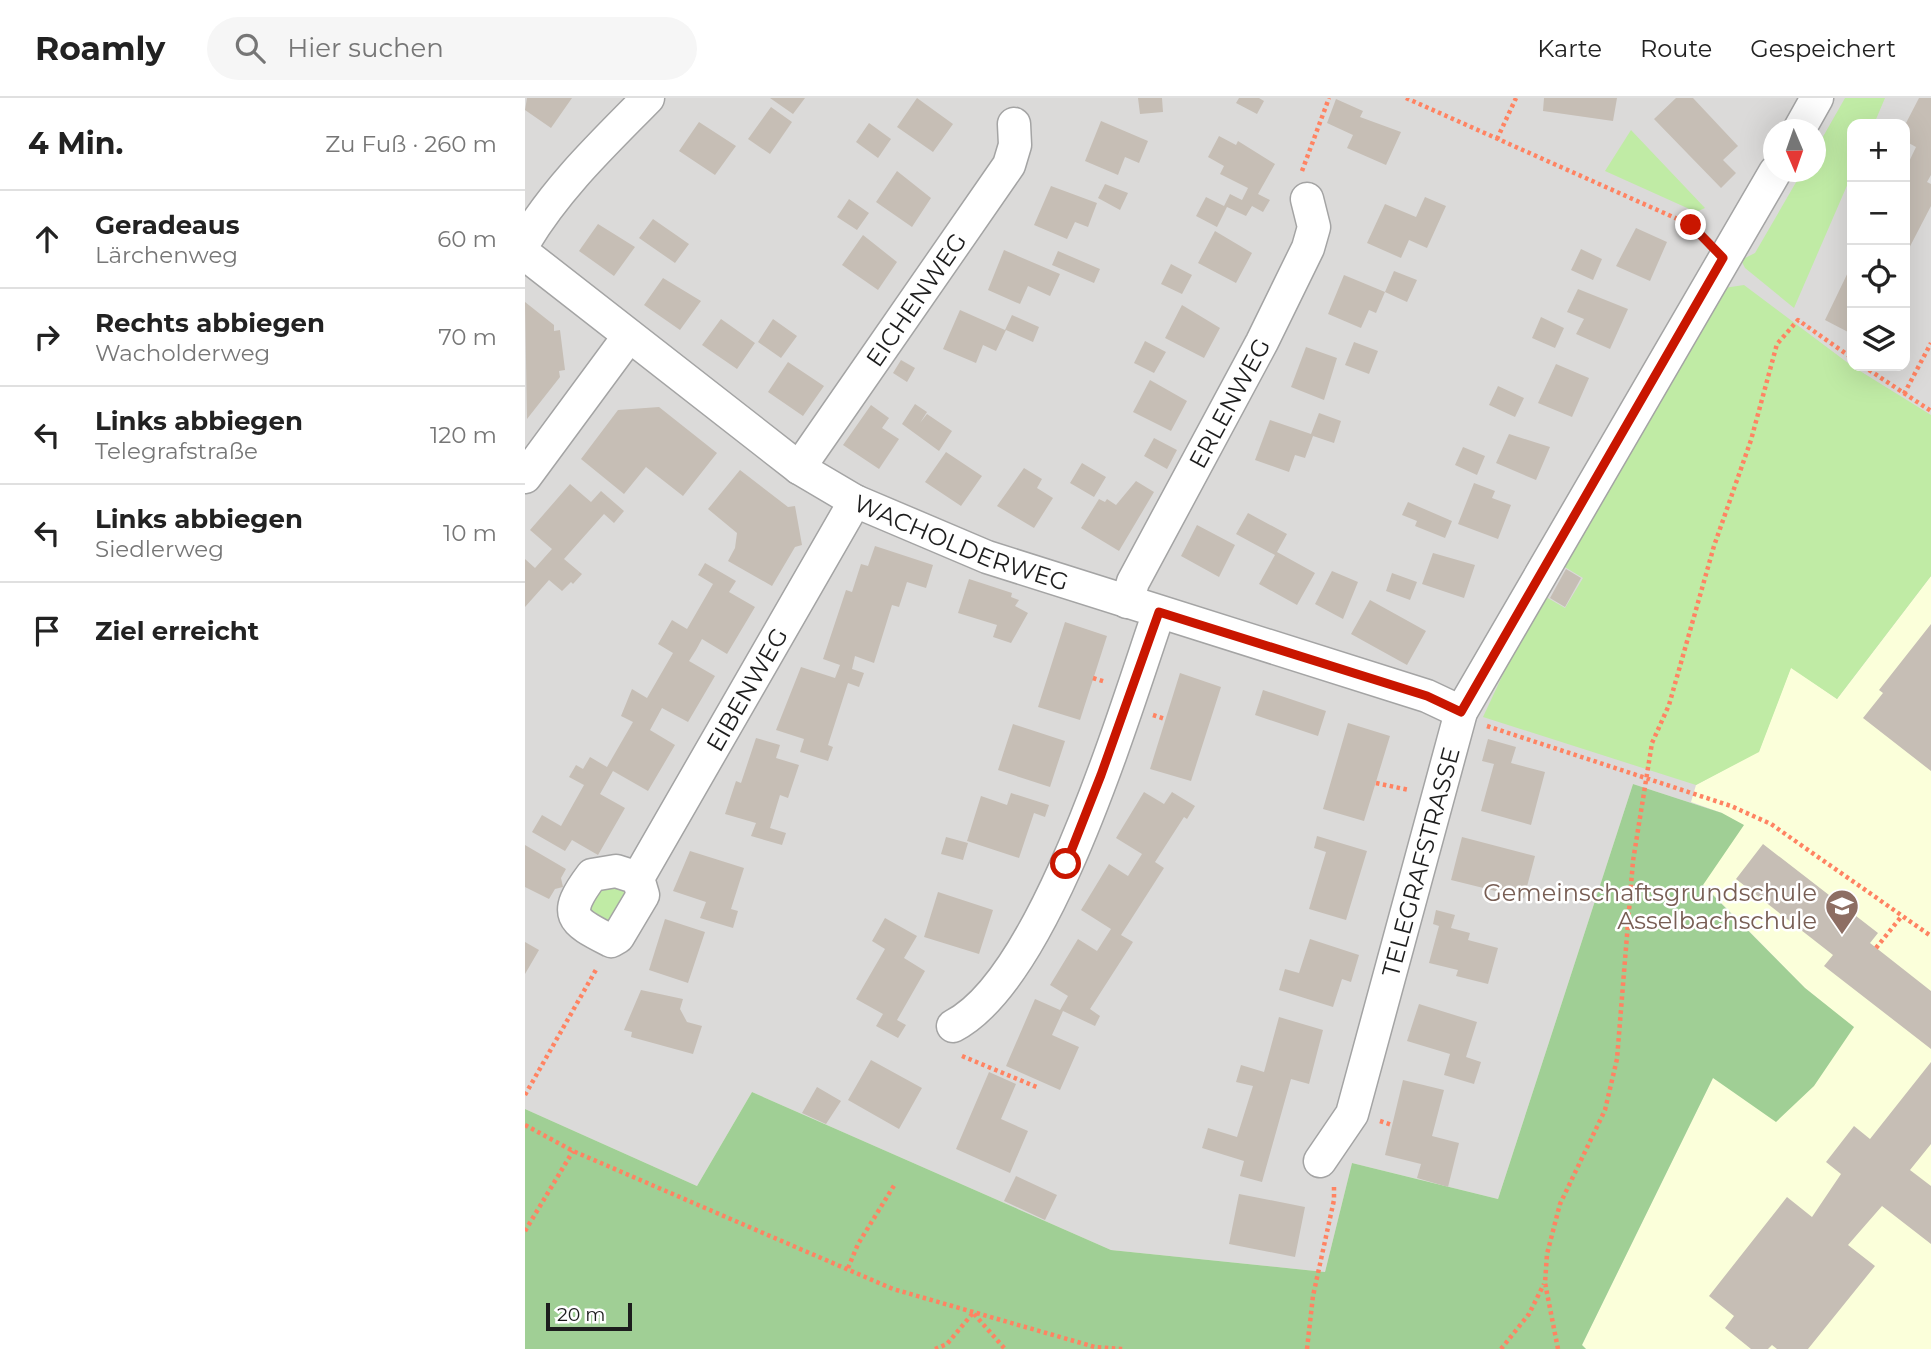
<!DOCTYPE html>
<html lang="de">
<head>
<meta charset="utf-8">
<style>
  :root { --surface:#fff; --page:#f6f6f6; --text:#222; --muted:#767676; --line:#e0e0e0 }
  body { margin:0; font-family:Montserrat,sans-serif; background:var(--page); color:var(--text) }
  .controls { position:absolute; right:21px; top:21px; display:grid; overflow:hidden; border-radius:14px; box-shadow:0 7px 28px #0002 }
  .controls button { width:63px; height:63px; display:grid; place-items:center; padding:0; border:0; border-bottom:2px solid var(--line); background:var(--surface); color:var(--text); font:35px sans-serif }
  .compass { position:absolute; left:1238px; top:21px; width:63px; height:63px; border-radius:50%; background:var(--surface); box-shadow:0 7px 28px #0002; rotate:178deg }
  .scale { position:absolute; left:21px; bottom:18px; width:86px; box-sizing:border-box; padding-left:7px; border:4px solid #1d1d1d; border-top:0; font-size:19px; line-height:24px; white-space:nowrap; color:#1d1d1d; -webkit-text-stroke:5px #fff; paint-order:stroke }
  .stop { position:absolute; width:21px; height:21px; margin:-16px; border:5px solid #c91600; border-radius:50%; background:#fff }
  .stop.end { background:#c91600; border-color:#fff; box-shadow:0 2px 7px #0008 }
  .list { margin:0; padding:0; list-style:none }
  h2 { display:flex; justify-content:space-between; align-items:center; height:91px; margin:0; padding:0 28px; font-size:30px }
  h2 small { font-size:23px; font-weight:400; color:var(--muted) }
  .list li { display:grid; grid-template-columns:46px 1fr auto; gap:21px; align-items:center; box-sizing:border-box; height:98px; padding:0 28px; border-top:2px solid var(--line) }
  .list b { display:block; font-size:26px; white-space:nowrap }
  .list p { margin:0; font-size:23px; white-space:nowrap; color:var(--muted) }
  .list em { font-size:23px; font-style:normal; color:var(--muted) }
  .icon { flex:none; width:38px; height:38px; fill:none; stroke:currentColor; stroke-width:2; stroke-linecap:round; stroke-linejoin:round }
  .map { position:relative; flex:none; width:1406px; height:1251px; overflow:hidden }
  header { display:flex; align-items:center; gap:42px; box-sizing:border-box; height:98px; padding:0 35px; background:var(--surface); border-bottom:2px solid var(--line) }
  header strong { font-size:33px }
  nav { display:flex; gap:38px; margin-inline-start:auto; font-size:24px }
  .search { width:490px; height:63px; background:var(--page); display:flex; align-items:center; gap:18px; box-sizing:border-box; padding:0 24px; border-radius:38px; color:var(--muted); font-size:26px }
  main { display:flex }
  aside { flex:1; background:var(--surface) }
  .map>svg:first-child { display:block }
  .residential { fill:#dbdad9; fill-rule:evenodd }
  .education { fill:#fbffda }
  .grass { fill:#c0eba5 }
  .forest { fill:#a0cf95 }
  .building { fill:#c6beb5 }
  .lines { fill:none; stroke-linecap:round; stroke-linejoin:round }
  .street-casing { stroke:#a4a4a4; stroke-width:35 }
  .path { stroke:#ff8362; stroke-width:4.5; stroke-dasharray:3.5 3.5; stroke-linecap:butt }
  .street { stroke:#fff; stroke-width:32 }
  .route { stroke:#c91600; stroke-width:9 }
  .labels { text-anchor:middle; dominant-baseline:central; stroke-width:5; stroke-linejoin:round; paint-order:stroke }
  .street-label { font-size:24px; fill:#1d1d1d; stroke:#fff }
  .education-label { font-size:24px; fill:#785e54; stroke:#fff; text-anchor:end }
</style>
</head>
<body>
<header>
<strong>Roamly</strong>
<div class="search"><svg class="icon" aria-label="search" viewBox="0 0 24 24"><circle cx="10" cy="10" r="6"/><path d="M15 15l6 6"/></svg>Hier suchen</div>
<nav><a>Karte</a><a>Route</a><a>Gespeichert</a></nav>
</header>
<main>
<aside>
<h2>4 Min.<small>Zu Fuß · 260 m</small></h2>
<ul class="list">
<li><svg class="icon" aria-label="ahead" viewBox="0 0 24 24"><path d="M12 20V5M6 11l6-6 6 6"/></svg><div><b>Geradeaus</b><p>Lärchenweg</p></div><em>60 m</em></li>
<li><svg class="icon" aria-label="right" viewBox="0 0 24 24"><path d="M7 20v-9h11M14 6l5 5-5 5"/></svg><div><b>Rechts abbiegen</b><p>Wacholderweg</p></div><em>70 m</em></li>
<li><svg class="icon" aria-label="left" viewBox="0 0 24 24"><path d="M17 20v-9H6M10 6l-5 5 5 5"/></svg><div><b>Links abbiegen</b><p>Telegrafstraße</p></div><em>120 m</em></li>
<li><svg class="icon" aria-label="left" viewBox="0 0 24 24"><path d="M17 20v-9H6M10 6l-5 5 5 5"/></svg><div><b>Links abbiegen</b><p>Siedlerweg</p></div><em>10 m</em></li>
<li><svg class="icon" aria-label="arrive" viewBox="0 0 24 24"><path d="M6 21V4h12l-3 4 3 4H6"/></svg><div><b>Ziel erreicht</b></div></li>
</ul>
</aside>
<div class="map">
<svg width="1406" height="1251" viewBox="0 0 1406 1251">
  <rect width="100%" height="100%" fill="#eeece2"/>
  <path class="residential" d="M0,0H1406V1251H1061L1329,930L1280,890L1218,728L1197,715L1108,686L973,1101L827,1065L800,1174L586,1152L227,994L172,1088L0,1011ZM1327,26H1380V268H1327ZM1248,32H1290V74H1248Z"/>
  <path class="education" d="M1406,478V1251H1061L1057,1247L1188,980L1329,930L1280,890L1178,786L1197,715L1166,704L1171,687L1234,653L1266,569L1312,601Z"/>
  <path class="grass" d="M1320,0H1360L1349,26H1327V76L1269,210L1220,170L1216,162L1230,155L1277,74H1290L1291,51Z
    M1106,32L1180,110L1171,114L1080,73Z
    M1219,187L1327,268L1406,317V478L1312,601L1266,570L1234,654L1171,687L958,619L987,557L1021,499L1040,510L1058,480L1038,468L1199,190Z
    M74,788H97L103,799L85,827L63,815Z"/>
  <path class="forest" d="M1108,686L1197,715L1219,727L1178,787L1280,890L1329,929L1289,988L1251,1024L1188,980L1057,1247L1061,1251H0V1011L172,1088L227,994L586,1152L800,1174L827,1065L973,1101Z"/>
  <path class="building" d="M2,0H47L26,30L0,12Z
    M245,0H280L268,16Z
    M392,0L428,26L408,54L372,29Z
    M613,0H637L638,14L615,16Z
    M714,0H734L739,3L732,16L711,5Z
    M1019,0H1092L1088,23L1018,13Z
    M1151,0H1168L1213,48L1198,62L1211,75L1196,90L1129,21Z
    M1394,0H1406V77L1402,84L1406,86V108L1380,158V72L1391,49L1380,43V27Z
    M811,1L838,13L835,19L876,34L861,67L822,50L828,37L802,25Z
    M246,9L267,24L245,56L223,41Z
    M576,23L623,43L614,65L600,59L593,77L560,63Z
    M174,24L211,48L190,77L154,53Z
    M344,25L366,41L353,60L331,44Z
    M694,38L711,47L713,43L750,66L733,96L745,102L738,114L727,108L721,118L702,109L692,129L671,118L681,99L699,108L705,96L717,102L723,90L695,76L699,68L683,59Z
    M372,73L406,100L387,129L351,104Z
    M580,86L603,95L595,112L573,100Z
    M526,88L572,105L563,129L550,124L542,141L509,127Z
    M900,99L921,108L902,150L884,142L876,160L842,145L860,106L891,119Z
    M324,101L344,115L332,132L312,119Z
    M128,121L164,146L150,165L114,140Z
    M73,126L110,149L89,178L54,153Z
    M1111,130L1142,144L1125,183L1091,168Z
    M690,133L727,155L711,185L673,165Z
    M338,137L372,164L353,192L317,167Z
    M1056,151L1077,161L1068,182L1046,172Z
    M479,152L535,176L525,198L503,188L495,206L463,192Z
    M533,153L575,171L569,185L527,167Z
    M646,166L667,177L657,196L636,186Z
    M1327,166V226L1323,234L1300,222Z
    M869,173L892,182L882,204L860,194Z
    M819,177L860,194L851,215L844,212L836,230L803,216Z
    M138,180L176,203L155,232L119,207Z
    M1053,191L1103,211L1085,251L1051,236L1059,221L1042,214Z
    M0,204L29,227V233L35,232L40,272L34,273L35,279L2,321Z
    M657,207L695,230L679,260L640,240Z
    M435,212L480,232L487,217L514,229L508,244L481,232L471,253L458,247L451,265L418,251Z
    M1016,219L1039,230L1030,250L1007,240Z
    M196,221L230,245L212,271L177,247Z
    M248,221L272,238L256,260L233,244Z
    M620,243L641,254L629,275L609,265Z
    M829,244L853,253L844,276L820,267Z
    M781,249L812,260L799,302L766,289Z
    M376,262L390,270L382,284L368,275Z
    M263,264L299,288L278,318L243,294Z
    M1031,266L1064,280L1047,319L1013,305Z
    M625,282L662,303L646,333L608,314Z
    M973,288L999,300L990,319L964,307Z
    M390,306L402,314L395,325L402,316L427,333L414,353L377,326Z
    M346,307L364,320L357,330L374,341L354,371L318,347Z
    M134,309L192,355L158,398L121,369L99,396L56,361L93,312Z
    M794,315L816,323L809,345L788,338L780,360L770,357L764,374L730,362L745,322L786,336Z
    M984,336L1025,349L1011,382L971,365Z
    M629,340L652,352L642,371L619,358Z
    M938,349L960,358L952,377L930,367Z
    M421,354L457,378L436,408L400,384Z
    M557,365L581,379L569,399L545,385Z
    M499,370L517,381L512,390L528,400L509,430L472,408Z
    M215,372L263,409L270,408L277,447L270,449L247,488L203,463L210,450L212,435L183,411Z
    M611,383L629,394L594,453L556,430L574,401L580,404L582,401L591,407Z
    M949,385L970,393L967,400L986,407L973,441L933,426Z
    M45,386L66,404L76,393L99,413L89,425L79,416L39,461L57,476L48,486L46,484L37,493L24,482L0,509V461L10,470L27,451L5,432Z
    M883,404L927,423L920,440L890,428L892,423L877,417Z
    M723,415L762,436L752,454L790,475L772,507L734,486L750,457L711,436Z
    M672,427L710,447L694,479L656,458Z
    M350,448L408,467L401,490L382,484L374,509L367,507L349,565L330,558L327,571L339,575L334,589L323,585L303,647L308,649L303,663L275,654L279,641L251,632L276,569L310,580L315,567L298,561L321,492L327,494L336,466L343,468Z
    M908,455L950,467L939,500L897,486Z
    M180,465L211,483L204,494L230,509L202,556L177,541L171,552L164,563L190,578L163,624L137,610L125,632L150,647L123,693L88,673L75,696L100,710L73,757L47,742L40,753L7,734L17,717L36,728L59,687L44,679L51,667L58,671L65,659L82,669L108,624L96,618L107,591L122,600L148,555L133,546L147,522L162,531L188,486L173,477Z
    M1041,471L1056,480L1040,509L1025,500Z
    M807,473L833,484L818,521L790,506Z
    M867,475L892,484L885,502L861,493Z
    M444,481L487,495L486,499L494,502L490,508L503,515L486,545L468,539L472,527L433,515Z
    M845,502L901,533L882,567L826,536Z
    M540,524L582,538L555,622L513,609Z
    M1406,526V673L1338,620L1358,595L1354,592Z
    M655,575L696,589L666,683L625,671Z
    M738,592L801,613L793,638L730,617Z
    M823,625L865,638L839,723L798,711Z
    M488,626L540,643L525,689L473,672Z
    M231,640L255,647L251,660L274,667L263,700L255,697L245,730L261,735L257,747L226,738L231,725L200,716L211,683L216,685Z
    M963,641L991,649L986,665L1020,674L1006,727L956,713L969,666L957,663Z
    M619,694L639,706L647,694L670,708L662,721L659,719L630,764L639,770L596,837L608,844L565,911L575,918L570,928L538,913L527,937L554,949L535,992L481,968L510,901L535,912L543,898L525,887L553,841L572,853L586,831L556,812L584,766L603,778L617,756L591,740Z
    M486,695L524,707L520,719L509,715L494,760L442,743L456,698L482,707Z
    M792,738L842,753L821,822L784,811L801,754L789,750Z
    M421,739L443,745L438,762L416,756Z
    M937,739L1010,758L999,800L926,782Z
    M1238,746L1353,835L1345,845L1406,893V951L1299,868L1308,857L1211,781Z
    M0,747L41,771L36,780L38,789L30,791L24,801L0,789Z
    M165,753L219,770L206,811L213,813L208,830L175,820L181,804L148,793Z
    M413,794L468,812L454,856L399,839Z
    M911,812L930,817L926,830L945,835L943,842L973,850L963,886L931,878L933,872L904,865L914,828L908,826Z
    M360,820L392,838L379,860L400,873L372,922L381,927L373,940L351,928L358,916L331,901L360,851L347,843Z
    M140,821L180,834L163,885L124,872Z
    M785,841L834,857L826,884L817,881L808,909L754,892L760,871L774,875Z
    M0,844L14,852L0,876Z
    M116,892L158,901L155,911L162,924L177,928L168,956L106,939L107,934L99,932Z
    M894,906L952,924L941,959L956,964L949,986L919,977L925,956L882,943Z
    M754,919L798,932L784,986L766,981L737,1084L715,1078L719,1063L677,1050L683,1030L712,1039L728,988L711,984L716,967L739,974Z
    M346,962L397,990L374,1031L323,1002Z
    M1406,964V1046L1385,1072L1406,1088V1146L1357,1108L1323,1147L1350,1168L1283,1251H1252L1247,1247L1243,1251H1226L1200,1230L1209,1218L1184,1198L1262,1099L1287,1119L1316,1076L1301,1064L1329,1028L1345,1041Z
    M464,974L491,986L476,1021L503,1033L485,1075L431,1051Z
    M878,982L919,992L907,1038L934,1045L923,1089L892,1080L896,1066L860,1057Z
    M292,989L316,1003L301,1026L277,1015Z
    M491,1078L532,1097L520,1122L479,1103Z
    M714,1096L780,1109L770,1159L704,1146Z"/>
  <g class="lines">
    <g class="street-casing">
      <g id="street">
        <path d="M1274,32L1292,0"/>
        <path d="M0,143C33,88 79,45 123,0"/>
        <path id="s1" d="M0,156L274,370L330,403L462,459L902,598L936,614"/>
        <path id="s2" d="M274,370L484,67L490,47L489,26"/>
        <path d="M0,379L104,238"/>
        <path id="s3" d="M602,504L608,484L737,244L783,150L789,129L782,101"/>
        <path id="s4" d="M113,780L91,773L67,777C36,818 47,823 86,843L93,839L118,797L113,780L330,403"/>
        <path d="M428,928C521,880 599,615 634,514"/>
        <path id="s5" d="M795,1063L827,1016L936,614L1250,74"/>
      </g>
    </g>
    <path class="path" d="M881,0L1166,127L1180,141
      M972,41L991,0
      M777,73L804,0
      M1338,268L1406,313
      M1379,296L1406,245
      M568,580L581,584
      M628,617L640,621
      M962,628L1206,708L1246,726L1406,838
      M851,685L884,692
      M1351,850L1376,819
      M437,958L514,990
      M0,997L72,870
      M855,1023L867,1027
      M0,1027L48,1053L368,1191L570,1249L598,1251
      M0,1133L48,1053
      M323,1170L333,1146L370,1086
      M449,1216L480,1251
      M410,1251L422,1246L448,1215
      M782,1251L788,1198L809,1102V1087
      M976,1251L1004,1216L1019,1186
      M1033,1251L1020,1185L1022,1156L1035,1106L1080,1012L1092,961L1108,763L1127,645L1144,607L1189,448L1226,342L1252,246L1273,222L1327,260"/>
    <use href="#street" class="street"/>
  </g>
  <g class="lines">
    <path class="route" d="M541,766L576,677L634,514L902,598L936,614L1198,160L1166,127"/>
  </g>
  <defs>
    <g id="school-pin" transform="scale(1.75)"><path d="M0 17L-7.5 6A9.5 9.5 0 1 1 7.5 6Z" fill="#8d6e63" stroke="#fff"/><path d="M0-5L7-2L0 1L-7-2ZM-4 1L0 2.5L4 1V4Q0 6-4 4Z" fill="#fff"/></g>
  </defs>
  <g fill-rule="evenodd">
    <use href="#school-pin" x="1317" y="808"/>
  </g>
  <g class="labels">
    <g class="street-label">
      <text stroke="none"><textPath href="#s2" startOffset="205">EICHENWEG</textPath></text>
      <text stroke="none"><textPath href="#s3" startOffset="224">ERLENWEG</textPath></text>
      <text stroke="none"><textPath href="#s1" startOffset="527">WACHOLDERWEG</textPath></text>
      <text stroke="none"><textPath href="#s4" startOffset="430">EIBENWEG</textPath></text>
      <text stroke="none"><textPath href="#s5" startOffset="318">TELEGRAFSTRASSE</textPath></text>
    </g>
    <g class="education-label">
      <text x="1292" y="794">Gemeinschaftsgrundschule<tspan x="1292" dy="28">Asselbachschule</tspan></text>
    </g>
  </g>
</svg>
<div class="controls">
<button>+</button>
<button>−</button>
<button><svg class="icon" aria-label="locate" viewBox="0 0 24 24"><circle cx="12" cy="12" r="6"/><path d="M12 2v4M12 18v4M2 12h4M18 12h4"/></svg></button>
<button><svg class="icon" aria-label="layers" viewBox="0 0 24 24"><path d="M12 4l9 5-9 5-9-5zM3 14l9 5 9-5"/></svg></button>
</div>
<svg class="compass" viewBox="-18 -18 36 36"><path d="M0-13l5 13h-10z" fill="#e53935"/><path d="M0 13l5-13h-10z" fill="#767676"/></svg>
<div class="scale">20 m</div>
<div class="stop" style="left:541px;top:766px"></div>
<div class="stop end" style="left:1166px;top:127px"></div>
</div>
</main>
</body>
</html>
